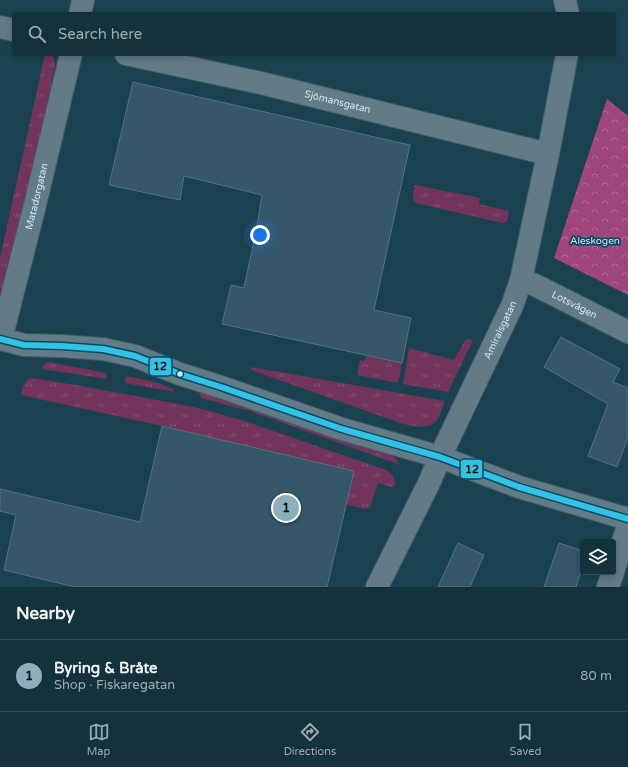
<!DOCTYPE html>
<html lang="en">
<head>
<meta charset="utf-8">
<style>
  :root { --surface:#14323c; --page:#213e47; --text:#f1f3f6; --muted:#9daaaf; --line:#334d56; --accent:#8caebd }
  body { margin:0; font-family:"Varela Round",sans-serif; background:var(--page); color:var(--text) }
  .controls { position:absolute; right:12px; bottom:12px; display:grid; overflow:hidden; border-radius:4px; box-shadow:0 2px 6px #0003 }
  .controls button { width:36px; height:36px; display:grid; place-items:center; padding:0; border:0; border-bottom:1px solid var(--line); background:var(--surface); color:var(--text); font:20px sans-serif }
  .you { position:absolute; left:260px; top:235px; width:14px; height:14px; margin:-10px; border:3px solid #fff; border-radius:50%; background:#1a73e8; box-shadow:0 0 0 6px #1a73e833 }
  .badge { display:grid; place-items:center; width:26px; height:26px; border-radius:50%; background:var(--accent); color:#111; font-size:13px; font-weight:700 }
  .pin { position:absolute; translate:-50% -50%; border:2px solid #fff; box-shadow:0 1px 4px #0006 }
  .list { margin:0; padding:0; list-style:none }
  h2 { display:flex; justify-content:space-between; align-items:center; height:52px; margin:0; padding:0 16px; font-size:17px }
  h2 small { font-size:13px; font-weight:400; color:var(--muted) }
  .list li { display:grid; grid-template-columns:26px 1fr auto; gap:12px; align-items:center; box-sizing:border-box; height:72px; padding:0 16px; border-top:1px solid var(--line) }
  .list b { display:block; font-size:15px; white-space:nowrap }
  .list p { margin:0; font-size:13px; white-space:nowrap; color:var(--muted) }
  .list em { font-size:13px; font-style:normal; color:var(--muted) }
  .icon { flex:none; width:22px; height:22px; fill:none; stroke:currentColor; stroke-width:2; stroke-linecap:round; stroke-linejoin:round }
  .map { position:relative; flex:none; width:628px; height:587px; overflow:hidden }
  .search { position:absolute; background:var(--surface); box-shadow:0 2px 6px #0003; left:12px; right:12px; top:12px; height:44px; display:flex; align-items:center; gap:10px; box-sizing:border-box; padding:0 14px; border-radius:4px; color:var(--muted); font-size:15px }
  .sheet { height:124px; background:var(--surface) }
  nav { display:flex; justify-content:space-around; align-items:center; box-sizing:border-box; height:56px; border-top:1px solid var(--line); background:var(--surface); font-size:11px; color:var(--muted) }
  nav a { display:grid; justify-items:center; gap:2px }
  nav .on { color:var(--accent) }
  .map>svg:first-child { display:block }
  .grass { fill:url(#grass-tufts) }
  .forest { fill:url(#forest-crowns) }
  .building { fill:#36576a; stroke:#58717f }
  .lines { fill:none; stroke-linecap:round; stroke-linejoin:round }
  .minor-casing { stroke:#425c67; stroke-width:24 }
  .tertiary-casing { stroke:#425c67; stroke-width:24 }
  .minor { stroke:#637b86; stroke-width:22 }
  .tertiary { stroke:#637b86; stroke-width:22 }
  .bus-1-casing { stroke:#044d66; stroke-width:9 }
  .bus-1 { stroke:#33c2e2; stroke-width:6 }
  .bus-dot { fill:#c9e8f7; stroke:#044d66; stroke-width:1.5 }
  .labels { text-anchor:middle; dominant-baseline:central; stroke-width:3.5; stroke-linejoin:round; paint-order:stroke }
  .street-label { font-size:10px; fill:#c9e8f7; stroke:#044d66 }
  .park-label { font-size:10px; fill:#f6d8e6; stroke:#044d66 }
  .line-badge { stroke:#044d66; stroke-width:1.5 }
  .pale-badge-label { font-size:11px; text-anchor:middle; font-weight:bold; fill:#111 }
</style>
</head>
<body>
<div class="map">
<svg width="628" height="587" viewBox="0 0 628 587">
  <defs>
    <pattern id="grass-tufts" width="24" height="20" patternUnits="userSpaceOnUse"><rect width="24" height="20" fill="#72345b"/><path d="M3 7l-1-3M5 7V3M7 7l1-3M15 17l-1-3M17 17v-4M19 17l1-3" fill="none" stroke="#855173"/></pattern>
    <pattern id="forest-crowns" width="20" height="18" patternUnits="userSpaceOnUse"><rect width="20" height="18" fill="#a0447c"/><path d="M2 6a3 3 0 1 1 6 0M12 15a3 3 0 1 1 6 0" fill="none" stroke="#b06896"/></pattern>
  </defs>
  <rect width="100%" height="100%" fill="#1a4250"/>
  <path class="grass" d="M45,54H52L54,58L55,66L30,186L0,306V258Z
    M415,185L480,198L479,204L509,211L508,219L506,222L502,223L416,203L414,202L413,194Z
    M466,339L473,340L448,392L403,384L409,348L454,360Z
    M366,356L402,363L398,383L357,375L360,360L364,361Z
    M48,362L106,373L107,379L42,369C43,365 44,363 48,362Z
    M251,367L445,401C443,406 440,417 436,421C428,430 413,426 403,424L251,370Z
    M126,376L155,382L173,389L174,392L125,383Z
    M30,378L76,385L194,407L242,420L386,470C393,474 397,479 394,487H391L378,483L370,508L365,509L349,505L347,504V501L354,471L162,426L21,395C21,389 25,381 30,378Z
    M200,390L391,454L397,460L400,464H398L250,411L201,398L200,395Z"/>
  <path class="forest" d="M607,99L628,116V295L554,258Z"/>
  <path class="building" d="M133,82L410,145L374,310L411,318L402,363L222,324L231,285L244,288L257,226L262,195L184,176L180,200L109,185Z
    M561,337L620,369L613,382L628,388V438L617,467L588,456L608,404L544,367Z
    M162,426L354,471L327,587H75L4,570L16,515L0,511V489L140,522Z
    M458,543L484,555L470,587H438Z
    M559,543L583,551V565L576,587H544Z"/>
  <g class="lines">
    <g class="minor-casing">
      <g id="minor">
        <path d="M565,0L568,14"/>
        <path d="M80,14L83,0"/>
        <path d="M0,27L14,30"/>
        <path id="s1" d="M126,54L261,83L548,154"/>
        <path id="s2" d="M521,280L535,285L628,332"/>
        <path id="s3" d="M1,339L34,209L71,54"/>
        <path id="s4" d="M377,587L429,483L440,457L512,306L521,280L548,154L567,54"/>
        <path d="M608,587L628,526"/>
      </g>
    </g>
    <g class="tertiary-casing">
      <path id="tertiary" d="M0,339L24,345L62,346L103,349L135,356L180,374L221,387L342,429L440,457L519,487L628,519"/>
    </g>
    <use href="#minor" class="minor"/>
    <use href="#tertiary" class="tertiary"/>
    <g class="bus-1-casing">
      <path id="bus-1" d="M0,339L24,345L62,346L103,349L135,356L180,374L221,387L342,429L440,457L519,487L628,519"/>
    </g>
    <use href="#bus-1" class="bus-1"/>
  </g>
  <circle class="bus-dot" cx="180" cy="374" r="3.5"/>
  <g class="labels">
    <g class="street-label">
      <text stroke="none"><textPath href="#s1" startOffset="217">Sjömansgatan</textPath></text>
      <text stroke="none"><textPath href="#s3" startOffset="147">Matadorgatan</textPath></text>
      <text stroke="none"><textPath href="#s2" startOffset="59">Lotsvägen</textPath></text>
      <text stroke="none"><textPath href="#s4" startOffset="285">Amiralsgatan</textPath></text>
    </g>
    <g class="park-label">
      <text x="595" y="241">Aleskogen</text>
    </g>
  </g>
  <g class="line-badge">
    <rect x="149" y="357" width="23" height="19" rx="4" fill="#33c2e2"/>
    <rect x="460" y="459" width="23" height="20" rx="4" fill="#33c2e2"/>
  </g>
  <g class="pale-badge-label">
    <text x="160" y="370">12</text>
    <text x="472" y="473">12</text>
  </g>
</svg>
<div class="controls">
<button><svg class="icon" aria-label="layers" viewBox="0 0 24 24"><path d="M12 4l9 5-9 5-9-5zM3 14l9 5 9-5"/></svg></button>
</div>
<div class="you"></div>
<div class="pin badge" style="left:286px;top:508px">1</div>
<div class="search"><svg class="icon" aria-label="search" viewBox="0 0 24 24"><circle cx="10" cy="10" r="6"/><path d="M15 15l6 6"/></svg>Search here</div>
</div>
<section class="sheet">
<h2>Nearby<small></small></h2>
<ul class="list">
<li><span class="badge">1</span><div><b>Byring &amp; Bråte</b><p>Shop · Fiskaregatan</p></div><em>80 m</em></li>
</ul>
</section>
<nav>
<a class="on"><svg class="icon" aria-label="map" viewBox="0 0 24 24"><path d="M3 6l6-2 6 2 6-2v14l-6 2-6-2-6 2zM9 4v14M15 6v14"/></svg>Map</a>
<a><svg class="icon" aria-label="directions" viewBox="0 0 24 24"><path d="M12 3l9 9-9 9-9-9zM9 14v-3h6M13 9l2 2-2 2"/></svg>Directions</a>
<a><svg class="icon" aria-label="saved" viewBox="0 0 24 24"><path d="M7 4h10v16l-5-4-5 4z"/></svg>Saved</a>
</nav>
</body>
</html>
